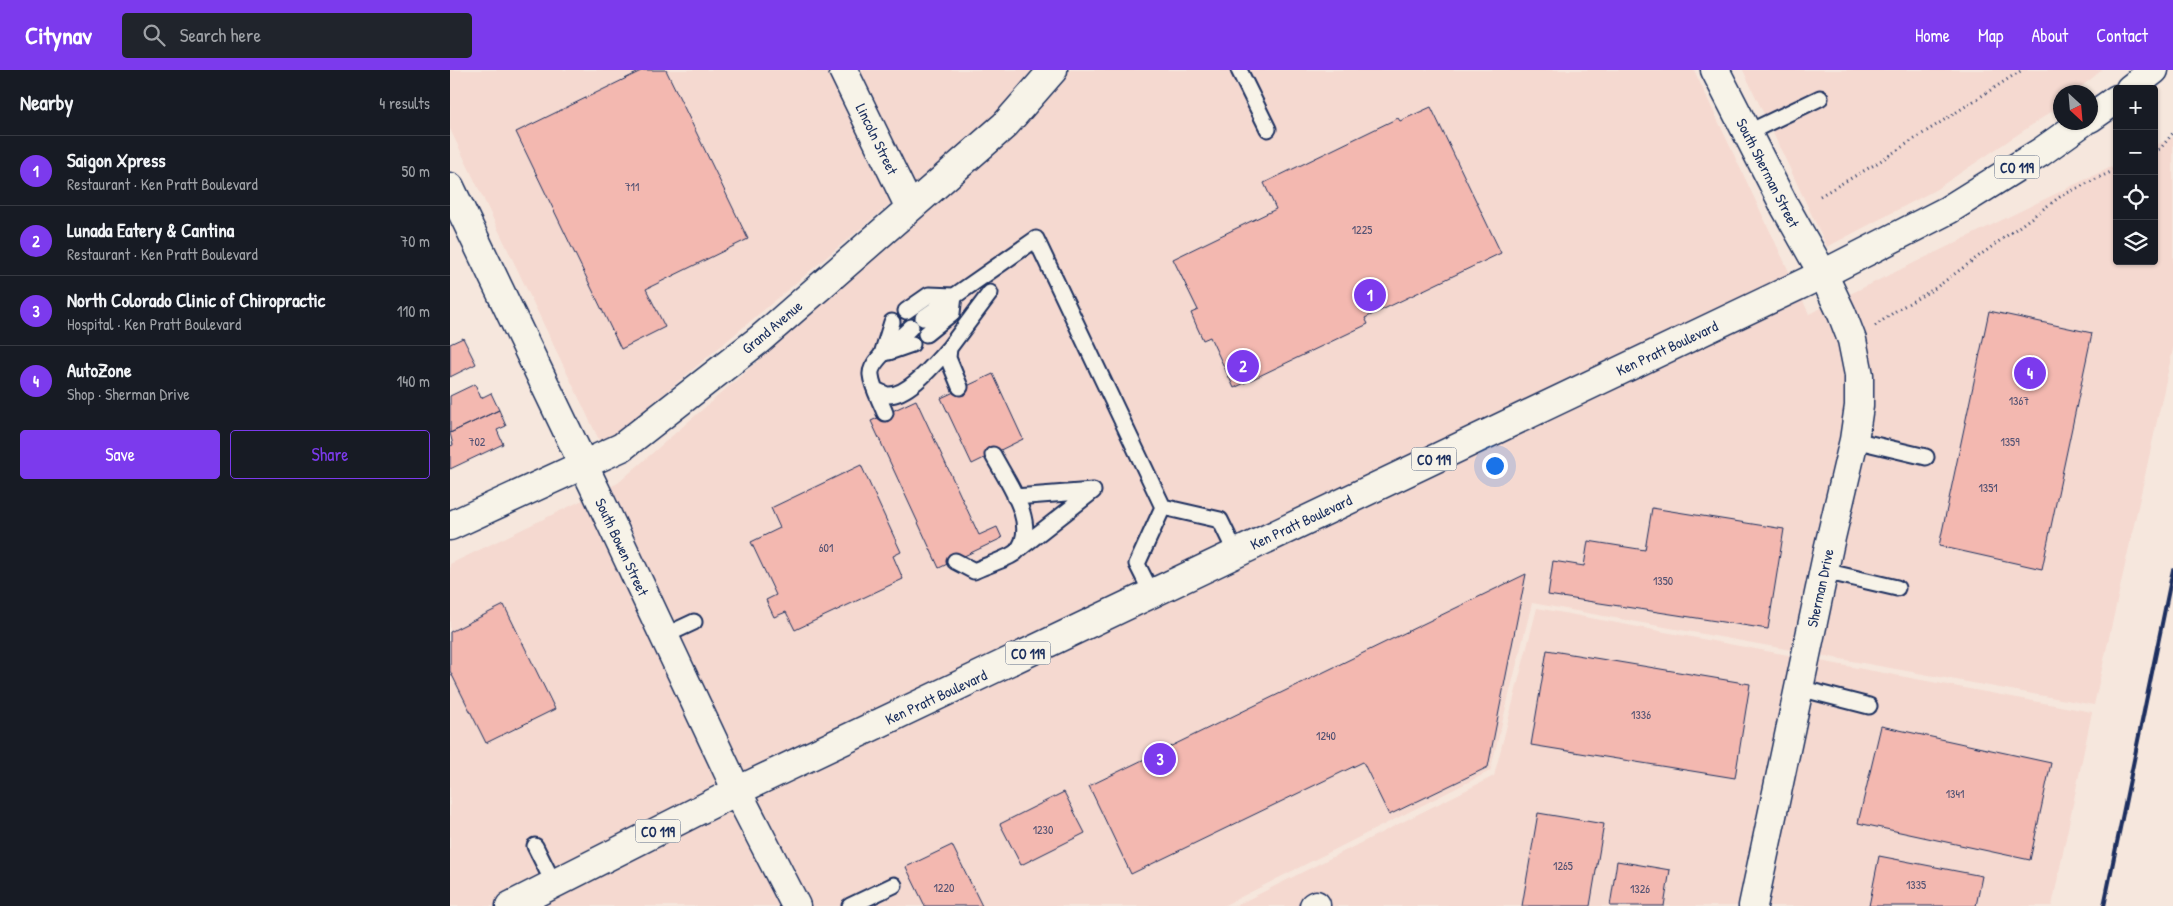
<!DOCTYPE html>
<html lang="en">
<head>
<meta charset="utf-8">
<style>
  :root { --surface:#171b24; --page:#20242c; --text:#f1f3f6; --muted:#9ea1a6; --line:#363941; --accent:#7c3aed }
  body { margin:0; font-family:"Patrick Hand",sans-serif; background:var(--page); color:var(--text) }
  .controls { position:absolute; right:15px; top:15px; display:grid; overflow:hidden; border-radius:5px; box-shadow:0 1px 4px #0004 }
  .controls button { width:45px; height:45px; display:grid; place-items:center; padding:0; border:0; border-bottom:1px solid var(--line); background:var(--surface); color:var(--text); font:25px sans-serif }
  .compass { position:absolute; left:1603px; top:15px; width:45px; height:45px; border-radius:50%; background:var(--surface); box-shadow:0 1px 4px #0004; rotate:154deg }
  .you { position:absolute; left:1044px; top:395px; width:18px; height:18px; margin:-12px; border:4px solid #fff; border-radius:50%; background:#1a73e8; box-shadow:0 0 0 8px #1a73e833 }
  .badge { display:grid; place-items:center; width:32px; height:32px; border-radius:50%; background:var(--accent); color:#fff; font-size:16px; font-weight:700 }
  .pin { position:absolute; translate:-50% -50%; border:2px solid #fff; box-shadow:0 1px 5px #0006 }
  .list { margin:0; padding:0; list-style:none }
  h2 { display:flex; justify-content:space-between; align-items:center; height:65px; margin:0; padding:0 20px; font-size:21px }
  h2 small { font-size:16px; font-weight:400; color:var(--muted) }
  .list li { display:grid; grid-template-columns:32px 1fr auto; gap:15px; align-items:center; box-sizing:border-box; height:70px; padding:0 20px; border-top:1px solid var(--line) }
  .list b { display:block; font-size:19px; white-space:nowrap }
  .list p { margin:0; font-size:16px; white-space:nowrap; color:var(--muted) }
  .list em { font-size:16px; font-style:normal; color:var(--muted) }
  .actions { display:flex; gap:10px; padding:15px 20px }
  .actions a { flex:1; padding:11px 0; border:1px solid var(--accent); border-radius:5px; text-align:center; font-size:18px; color:var(--accent) }
  .actions .main { background:var(--accent); color:#fff }
  .icon { flex:none; width:28px; height:28px; fill:none; stroke:currentColor; stroke-width:2; stroke-linecap:round; stroke-linejoin:round }
  .map { position:relative; flex:none; width:1723px; height:836px; overflow:hidden }
  header { display:flex; align-items:center; gap:30px; box-sizing:border-box; height:70px; padding:0 25px; background:var(--accent); color:#fff }
  header strong { font-size:24px }
  nav { display:flex; gap:28px; margin-inline-start:auto; font-size:18px }
  .search { width:350px; height:45px; background:var(--page); display:flex; align-items:center; gap:12px; box-sizing:border-box; padding:0 18px; border-radius:5px; color:var(--muted); font-size:19px }
  main { display:flex }
  aside { flex:1; background:var(--surface) }
  .map>svg:first-child { display:block }
  .built { fill:#f5d9d0 }
  .building { fill:#f3b8b0; stroke:#1b2f5e }
  .lines { fill:none; stroke-linecap:round; stroke-linejoin:round }
  .service-casing { stroke:#1b2f5e; stroke-width:19 }
  .minor-casing { stroke:#1b2f5e; stroke-width:31 }
  .tertiary-casing { stroke:#1b2f5e; stroke-width:31 }
  .trunk-casing { stroke:#1b2f5e; stroke-width:31 }
  .path { stroke:#1b2f5e; stroke-width:3; stroke-dasharray:1 4; stroke-linecap:butt }
  .service { stroke:#f7f3e8; stroke-width:15 }
  .minor { stroke:#f7f3e8; stroke-width:28 }
  .tertiary { stroke:#f7f3e8; stroke-width:28 }
  .trunk { stroke:#f7f3e8; stroke-width:28 }
  .rail { stroke:#1b2f5e; stroke-width:4 }
  .labels { text-anchor:middle; dominant-baseline:central; stroke-width:4; stroke-linejoin:round; paint-order:stroke }
  .number-label { font-size:12px; fill:#515172 }
  .shield { fill:#f7f3e8; stroke:#5d6a87; stroke-width:1 }
  .shield-label { font-size:14px; font-weight:bold; fill:#1b2f5e }
  .street-label { font-size:15px; fill:#1b2f5e; stroke:#f7f3e8 }
</style>
</head>
<body>
<header>
<strong>Citynav</strong>
<div class="search"><svg class="icon" aria-label="search" viewBox="0 0 24 24"><circle cx="10" cy="10" r="6"/><path d="M15 15l6 6"/></svg>Search here</div>
<nav><a>Home</a><a>Map</a><a>About</a><a>Contact</a></nav>
</header>
<main>
<aside>
<h2>Nearby<small>4 results</small></h2>
<ul class="list">
<li><span class="badge">1</span><div><b>Saigon Xpress</b><p>Restaurant · Ken Pratt Boulevard</p></div><em>50 m</em></li>
<li><span class="badge">2</span><div><b>Lunada Eatery &amp; Cantina</b><p>Restaurant · Ken Pratt Boulevard</p></div><em>70 m</em></li>
<li><span class="badge">3</span><div><b>North Colorado Clinic of Chiropractic</b><p>Hospital · Ken Pratt Boulevard</p></div><em>110 m</em></li>
<li><span class="badge">4</span><div><b>AutoZone</b><p>Shop · Sherman Drive</p></div><em>140 m</em></li>
</ul>
<div class="actions"><a class="main">Save</a><a>Share</a></div>
</aside>
<div class="map">
<svg width="1723" height="836" viewBox="0 0 1723 836">
  <rect width="100%" height="100%" fill="#f6e7dd"/>
  <filter id="ink" filterUnits="userSpaceOnUse"><feTurbulence type="fractalNoise" baseFrequency=".02" numOctaves="2"/><feDisplacementMap in="SourceGraphic" scale="10" xChannelSelector="R" yChannelSelector="G"/><feConvolveMatrix kernelMatrix="1 2 1 2 8 2 1 2 1" color-interpolation-filters="sRGB"/></filter>
  <g filter="url(#ink)">
    <path class="built" d="M0,0H582L546,45L166,364L150,372L0,59Z
      M620,0H1244L1359,244L1667,94V191H1704V76L1723,67V279L1644,635L1082,533L1040,701L773,836H0V494L168,413L568,64Z
      M1293,0H1652L1625,22H1610V35L1604,40L1485,120L1377,177Z
      M1087,538L1642,642L1602,836H785L1044,706Z"/>
    <path class="building" d="M193,0H216L298,169L196,219L215,257L171,279L66,62Z
      M981,37L1051,183L915,248L918,254L784,318L760,267L753,270L747,257L741,243L748,240L723,189L826,139L814,113L948,48L950,51Z
      M1539,241L1642,263L1592,499L1489,476Z
      M13,268L26,294L0,307V274Z
      M543,304L573,369L522,394L491,328Z
      M25,314L31,328L41,323L49,340L0,363V326Z
      M466,330L529,465L547,457L552,468L489,498L421,351Z
      M49,340L56,356L47,360L53,374L0,399V376L3,375L0,363Z
      M411,395L451,482L443,486L453,509L345,560L336,542L324,547L316,530L326,525L301,472L330,458L321,438Z
      M1202,438L1334,459L1318,559L1098,525L1103,491L1134,496L1138,471L1195,480Z
      M1076,504L1038,697L939,745L913,692L681,804L639,716Z
      M54,535L105,639L36,673L0,601V562Z
      M1097,580L1300,614L1285,708L1081,675Z
      M1431,656L1601,693L1580,790L1408,753Z
      M614,722L635,763L571,795L550,754Z
      M1088,743L1154,754L1140,836H1072Z
      M502,775L532,836H475L456,797Z
      M1429,786L1532,806L1526,836H1419Z
      M1167,791L1220,800L1214,836H1160Z"/>
    <g class="lines">
      <g class="service-casing">
        <path id="service" d="M789,0L818,59
          M1297,63L1370,28
          M456,241L479,225L504,226L502,243L476,264
          M473,248L586,169L713,437L687,494L702,524
          M439,282L462,274
          M432,284L442,252
          M510,317L498,288L499,278L540,223
          M426,320C430,322 434,324 437,325C458,327 486,292 499,278
          M435,343C431,332 422,317 421,305C419,291 451,268 461,257
          M1404,370L1476,387
          M565,427L643,421
          M713,437L770,450L786,483
          M569,479L643,421
          M505,491L524,501C534,496 561,488 567,481C590,455 556,410 543,385
          M1374,501L1447,518
          M214,566L244,552
          M1349,618L1419,636
          M85,776L104,814
          M400,836L444,815"/>
      </g>
      <g class="minor-casing">
        <path id="minor" d="M393,0L460,138
          M1265,0L1334,135L1373,204L1392,244L1402,270L1409,305V336L1404,370L1379,476L1303,836
          M0,456L172,377L310,269L555,55L603,0
          M287,721L346,836
          M864,836L866,835"/>
      </g>
      <g class="tertiary-casing">
        <path id="tertiary" d="M0,117L146,421L287,721"/>
      </g>
      <g class="trunk-casing">
        <path id="trunk" d="M1680,19L1704,0
          M1640,48L1667,29
          M60,836L287,721L1373,204L1498,140L1591,82L1633,52"/>
      </g>
      <path class="path" d="M1704,81L1710,79L1723,63
        M1370,126L1424,95L1572,0
        M1425,256L1447,240L1484,219L1611,126L1667,99"/>
      <use href="#service" class="service"/>
      <use href="#minor" class="minor"/>
      <use href="#tertiary" class="tertiary"/>
      <use href="#trunk" class="trunk"/>
      <path class="rail" d="M1654,836L1723,500"/>
    </g>
  </g>
  <g class="labels">
    <g class="number-label">
      <text x="182" y="116">711</text>
      <text x="912" y="159">1225</text>
      <text x="1569" y="330">1367</text>
      <text x="27" y="371">702</text>
      <text x="1560" y="371">1359</text>
      <text x="1538" y="417">1351</text>
      <text x="376" y="477">601</text>
      <text x="1213" y="510">1350</text>
      <text x="1191" y="644">1336</text>
      <text x="876" y="665">1240</text>
      <text x="1505" y="723">1341</text>
      <text x="593" y="759">1230</text>
      <text x="1113" y="795">1265</text>
      <text x="1466" y="814">1335</text>
      <text x="494" y="817">1220</text>
      <text x="1190" y="818">1326</text>
    </g>
    <g class="shield">
      <rect x="1544.5" y="85.5" width="45" height="23" rx="4"/>
      <rect x="961.5" y="377.5" width="45" height="23" rx="4"/>
      <rect x="555.5" y="571.5" width="45" height="23" rx="4"/>
      <rect x="185.5" y="749.5" width="45" height="23" rx="4"/>
    </g>
    <g class="shield-label">
      <text x="1567" y="97">CO 119</text>
      <text x="984" y="389">CO 119</text>
      <text x="578" y="583">CO 119</text>
      <text x="208" y="761">CO 119</text>
    </g>
    <g class="street-label">
      <text transform="translate(427 69) rotate(64)">Lincoln Street</text>
      <text transform="translate(1318 103) rotate(63)">South Sherman Street</text>
      <text transform="translate(322 257) rotate(-40)">Grand Avenue</text>
      <text transform="translate(1217 278) rotate(-25)">Ken Pratt Boulevard</text>
      <text transform="translate(851 452) rotate(-25)">Ken Pratt Boulevard</text>
      <text transform="translate(172 477) rotate(65)">South Bowen Street</text>
      <text transform="translate(1370 518) rotate(-78)">Sherman Drive</text>
      <text transform="translate(486 627) rotate(-25)">Ken Pratt Boulevard</text>
    </g>
  </g>
</svg>
<div class="controls">
<button>+</button>
<button>−</button>
<button><svg class="icon" aria-label="locate" viewBox="0 0 24 24"><circle cx="12" cy="12" r="6"/><path d="M12 2v4M12 18v4M2 12h4M18 12h4"/></svg></button>
<button><svg class="icon" aria-label="layers" viewBox="0 0 24 24"><path d="M12 4l9 5-9 5-9-5zM3 14l9 5 9-5"/></svg></button>
</div>
<svg class="compass" viewBox="-18 -18 36 36"><path d="M0-13l5 13h-10z" fill="#e53935"/><path d="M0 13l5-13h-10z" fill="#9ea1a6"/></svg>
<div class="you"></div>
<div class="pin badge" style="left:920px;top:225px">1</div>
<div class="pin badge" style="left:793px;top:296px">2</div>
<div class="pin badge" style="left:710px;top:689px">3</div>
<div class="pin badge" style="left:1580px;top:303px">4</div>
</div>
</main>
</body>
</html>
